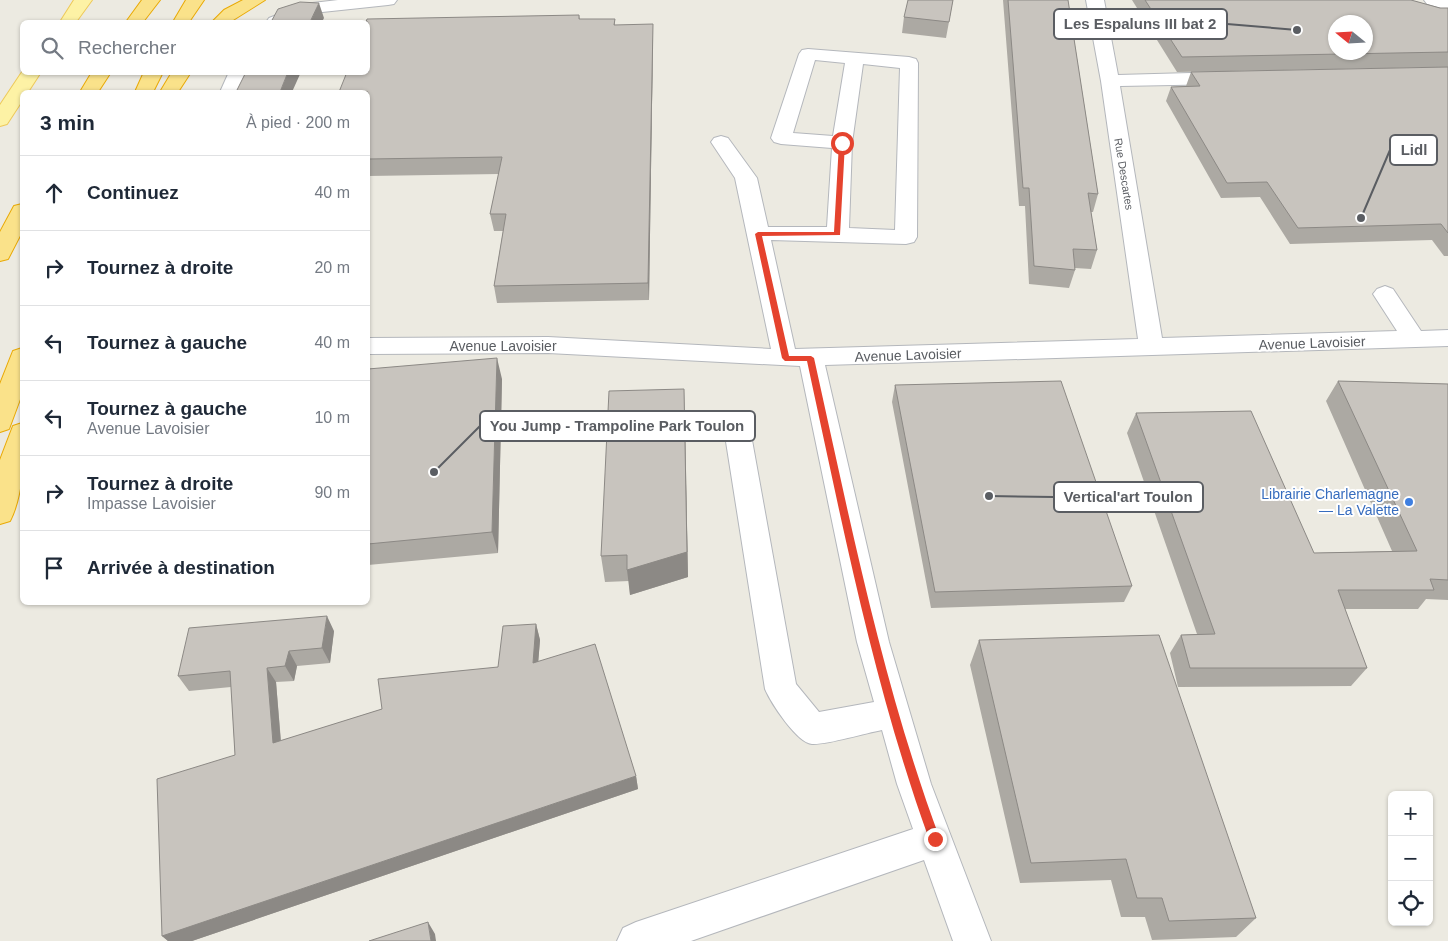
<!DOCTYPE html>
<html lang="fr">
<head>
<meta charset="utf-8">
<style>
  :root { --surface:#fff; --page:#f6f6f7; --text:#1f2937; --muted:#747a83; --line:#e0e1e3 }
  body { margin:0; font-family:Helvetica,sans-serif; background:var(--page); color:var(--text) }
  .controls { position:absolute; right:15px; bottom:15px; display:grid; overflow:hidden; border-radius:8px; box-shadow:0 1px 4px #0004 }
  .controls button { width:45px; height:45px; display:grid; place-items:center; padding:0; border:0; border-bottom:1px solid var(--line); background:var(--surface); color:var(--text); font:25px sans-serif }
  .compass { position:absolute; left:1328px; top:15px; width:45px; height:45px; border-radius:50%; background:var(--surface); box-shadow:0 1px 4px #0004; rotate:288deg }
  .stop { position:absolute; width:15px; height:15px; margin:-11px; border:4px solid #e5432e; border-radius:50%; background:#fff }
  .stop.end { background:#e5432e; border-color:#fff; box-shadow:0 1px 5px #0008 }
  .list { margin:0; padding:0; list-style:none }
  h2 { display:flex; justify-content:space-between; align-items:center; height:65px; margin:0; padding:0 20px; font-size:21px }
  h2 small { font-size:16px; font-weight:400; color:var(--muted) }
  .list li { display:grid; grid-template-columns:32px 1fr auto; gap:15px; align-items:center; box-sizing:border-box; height:75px; padding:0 20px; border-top:1px solid var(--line) }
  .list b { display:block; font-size:19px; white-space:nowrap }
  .list p { margin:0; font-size:16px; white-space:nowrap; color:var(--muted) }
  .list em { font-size:16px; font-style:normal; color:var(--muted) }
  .icon { flex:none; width:28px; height:28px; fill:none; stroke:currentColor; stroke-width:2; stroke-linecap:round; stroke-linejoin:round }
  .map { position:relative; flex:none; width:1448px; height:941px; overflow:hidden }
  .search { position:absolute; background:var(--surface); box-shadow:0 1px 4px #0004; left:20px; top:20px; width:350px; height:55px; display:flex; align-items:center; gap:12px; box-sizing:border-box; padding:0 18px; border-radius:8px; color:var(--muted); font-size:19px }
  .panel { position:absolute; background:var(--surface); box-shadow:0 1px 4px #0004; left:20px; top:90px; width:350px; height:515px; border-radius:8px }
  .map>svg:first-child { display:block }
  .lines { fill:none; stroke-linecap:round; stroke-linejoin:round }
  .minor-casing { stroke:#b4b7bc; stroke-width:2 }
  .major-casing { stroke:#eec959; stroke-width:2 }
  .highway-casing { stroke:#e9a905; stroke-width:2 }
  .minor { fill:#fff; fill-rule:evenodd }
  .major { fill:#fdf2a5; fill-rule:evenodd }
  .highway { fill:#fae28a; fill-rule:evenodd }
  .wall { fill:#aca9a3 }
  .shaded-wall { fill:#8c8985 }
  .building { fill:#c8c4be; stroke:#8c8985; fill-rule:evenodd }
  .route { fill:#e5432e }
  .shop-dot { fill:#3f7fe0; stroke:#fff; stroke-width:2 }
  .labels { text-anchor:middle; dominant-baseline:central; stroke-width:4; stroke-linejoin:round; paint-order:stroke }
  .far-street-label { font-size:11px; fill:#5a5d62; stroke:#fff }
  .street-label { font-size:14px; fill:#5a5d62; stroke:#fff }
  .shop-label { font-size:14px; fill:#366cbe; stroke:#fff; text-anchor:end }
  .leader { fill:none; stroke:#5a5d62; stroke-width:2 }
  .callout-dot { fill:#5a5d62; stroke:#fff; stroke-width:2 }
  .callout { fill:#fff; stroke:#5a5d62; stroke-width:2 }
  .callout-label { font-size:15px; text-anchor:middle; font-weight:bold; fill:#5a5d62 }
</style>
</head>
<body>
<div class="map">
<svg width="1448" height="941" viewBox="0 0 1448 941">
  <rect width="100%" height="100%" fill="#eceae1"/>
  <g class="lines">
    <g class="minor-casing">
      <path id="minor" d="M338,0H397L394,4L388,5L313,13L289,22H266L269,18L304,4Z
        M1086,0H1104L1118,75L1227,72L1234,74L1236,78L1234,82L1227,84L1120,86L1162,338L1397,331L1373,294L1377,289L1385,286L1393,289L1421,331L1448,330V346L825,365L889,642L931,784L991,941H953L924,860L691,941H617L623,928L636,922L913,829L897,784L882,730C866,733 826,745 812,744C797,743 771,703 765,689L724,429L728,422L737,419L746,422L750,429L796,684L819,712L874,702L857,642L800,366L548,353L368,354V338L548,337L771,349L735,178L711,142L714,138L721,136L728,138L757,178L768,227H827L832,148L781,144L774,142L771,138L799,54L802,50L808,49L909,57L916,59L918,63L917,237L914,242L906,244L771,240L795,349L1138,339L1101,81ZM815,60L845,63L833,136L793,133ZM863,64L900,68L895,230L849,228L852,143Z
        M1424,0H1448V10L1427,4Z
        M229,72H248L238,92H220Z"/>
    </g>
    <g class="major-casing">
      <path id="major" d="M74,0H92L76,22H60Z
        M22,72H41L28,92H22V101L7,124L0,126V105Z"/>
    </g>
    <g class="highway-casing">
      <path id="highway" d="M142,0H160L143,22H126Z
        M186,0H204L189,22H173Z
        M243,0H265L230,22H212L224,10Z
        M92,72H111L98,92H80Z
        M144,72H163L153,92H135Z
        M172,72H191L178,92H160Z
        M22,204V232L8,259L0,261V232L14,206Z
        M22,348V394L9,429L0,432V384L13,351Z
        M22,423C26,450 23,496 10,521L0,524V460L13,426Z"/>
    </g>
    <use href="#minor" class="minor"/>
    <use href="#major" class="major"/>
    <use href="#highway" class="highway"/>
  </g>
  <path class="wall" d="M953,0L946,38L902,33L904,17Z
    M1003,0H1068L1098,194L1093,212H1091L1097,250L1091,269L1075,268V270L1069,288L1029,284L1025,206H1019Z
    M1132,0H1411L1440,8H1448V67L1177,72Z
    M579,15L580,19H615V25L653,40L649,300L497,303L494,286L503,231H494L490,214L499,174L368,176V92Z
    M1448,67V256H1444L1432,240L1290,244L1260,197L1221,198L1166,101L1171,87L1186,86L1191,72Z
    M368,369L502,379L498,553L368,565Z
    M1338,381L1448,384V600L1426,599L1418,609H1345L1367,668L1351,686L1178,687L1170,653L1181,635L1197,634L1127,433L1136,413L1314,553L1392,551L1326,401Z
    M895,385L1132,586L1124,602L931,608L892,402Z
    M685,415L688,577L630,595L629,581L605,582L601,556Z
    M536,624L540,640L538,662L636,776L638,789L192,941H168L162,936L235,755L231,687L189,691L178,676L334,631L330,663L297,666L294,681L276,682L281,741L382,709L498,667Z
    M979,640L1256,918L1236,937L1152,940L1145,917H1121L1111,880L1020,883L970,665Z"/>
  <path class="shaded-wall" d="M319,3L324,18L322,22H310Z
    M653,24V40L649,300L648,283Z
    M288,72H301L292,92H280Z
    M497,358L502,379L498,553L492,532Z
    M684,389L688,577L630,595L627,570Z
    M327,616L334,631L330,663L322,648Z
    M536,624L540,640L537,678L533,663Z
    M289,651L297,666L294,681L285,666Z
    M267,668L276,682L282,757L273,743Z
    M636,776L638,789L192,941H168L162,936Z
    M428,922L435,934L436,941H431Z"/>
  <path class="building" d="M908,0H953L949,22L904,17Z
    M1008,0H1068L1098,194L1088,193L1097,250L1073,249L1075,270L1034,266L1029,188H1023Z
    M1145,0H1411L1440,8H1448V52L1182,57ZM1336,22H1366V52H1336Z
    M300,2L319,3L310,22H271L278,9Z
    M579,15V19H615L614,25L653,24L648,283L494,286L506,214H490L502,157L368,159V92H339L347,72H368V22H366L367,19Z
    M1448,67V233L1441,224L1298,228L1267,182L1227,183L1171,87L1200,86L1191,72Z
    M246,72H288L280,92H236Z
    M497,358L492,532L368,544V369Z
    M1061,381L1132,586L935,592L895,385Z
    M1338,381L1448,384V580L1430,579L1434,590H1338L1367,668H1190L1181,635L1215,634L1136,413L1251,411L1314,553L1417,551Z
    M684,389L687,552L627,570V555L601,556L609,391Z
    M327,616L322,648L289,651L285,666L267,668L273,743L382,709L378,679L498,667L503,626L536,624L533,663L595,644L636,776L162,936L157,779L235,755L230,671L178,676L189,628Z
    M1159,635L1256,918L1169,921L1162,898H1137L1126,859L1031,863L979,640Z
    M428,922L431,941H369Z"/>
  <path class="route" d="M842,141L845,143L840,235L762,236L789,356H811L814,358C850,520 882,683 940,839L935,845L929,839C873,684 842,522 807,361H785L782,358L755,234L758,232H834L839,143Z"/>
  <circle class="shop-dot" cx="1409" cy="502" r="5"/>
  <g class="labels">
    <g class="far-street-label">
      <text transform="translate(1124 174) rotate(81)">Rue Descartes</text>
    </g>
    <g class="street-label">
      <text transform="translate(1312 343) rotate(-2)">Avenue Lavoisier</text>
      <text x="503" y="346">Avenue Lavoisier</text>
      <text transform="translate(908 355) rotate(-2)">Avenue Lavoisier</text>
    </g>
    <g class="shop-label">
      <text x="1399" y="494">Librairie Charlemagne<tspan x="1399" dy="16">— La Valette</tspan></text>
    </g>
  </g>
  <path class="leader" d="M1297 30L1227 24M1361 218L1390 150M434 472L480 426M989 496L1054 497"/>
  <g class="callout-dot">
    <circle cx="1297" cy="30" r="5"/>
    <circle cx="1361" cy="218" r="5"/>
    <circle cx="434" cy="472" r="5"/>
    <circle cx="989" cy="496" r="5"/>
  </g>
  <g class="callout">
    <rect x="1054" y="9" width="173" height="30" rx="5"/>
    <rect x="1390" y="135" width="47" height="30" rx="5"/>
    <rect x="480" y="411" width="275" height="30" rx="5"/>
    <rect x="1054" y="482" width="149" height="30" rx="5"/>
  </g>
  <g class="callout-label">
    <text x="1140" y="29">Les Espaluns III bat 2</text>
    <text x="1414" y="155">Lidl</text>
    <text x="617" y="431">You Jump - Trampoline Park Toulon</text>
    <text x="1128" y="502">Vertical'art Toulon</text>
  </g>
</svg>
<div class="controls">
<button>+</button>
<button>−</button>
<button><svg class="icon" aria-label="locate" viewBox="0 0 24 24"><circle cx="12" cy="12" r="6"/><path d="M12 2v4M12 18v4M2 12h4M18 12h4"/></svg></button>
</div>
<svg class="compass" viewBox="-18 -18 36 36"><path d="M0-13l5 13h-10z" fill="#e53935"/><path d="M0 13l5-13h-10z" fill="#747a83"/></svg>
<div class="stop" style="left:842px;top:143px"></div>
<div class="stop end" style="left:935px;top:839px"></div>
<div class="search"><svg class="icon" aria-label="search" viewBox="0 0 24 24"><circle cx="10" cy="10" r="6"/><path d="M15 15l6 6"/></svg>Rechercher</div>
<section class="panel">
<h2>3 min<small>À pied · 200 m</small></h2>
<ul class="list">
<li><svg class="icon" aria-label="ahead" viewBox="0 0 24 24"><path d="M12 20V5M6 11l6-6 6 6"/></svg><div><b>Continuez</b></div><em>40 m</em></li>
<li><svg class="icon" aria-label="right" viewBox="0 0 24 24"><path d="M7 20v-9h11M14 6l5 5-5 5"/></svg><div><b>Tournez à droite</b></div><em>20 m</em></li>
<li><svg class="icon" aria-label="left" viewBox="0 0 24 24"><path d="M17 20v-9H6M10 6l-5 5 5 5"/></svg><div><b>Tournez à gauche</b></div><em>40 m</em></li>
<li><svg class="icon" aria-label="left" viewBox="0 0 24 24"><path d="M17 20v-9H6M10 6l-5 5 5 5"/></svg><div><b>Tournez à gauche</b><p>Avenue Lavoisier</p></div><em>10 m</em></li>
<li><svg class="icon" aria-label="right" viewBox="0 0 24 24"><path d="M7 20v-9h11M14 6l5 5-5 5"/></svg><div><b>Tournez à droite</b><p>Impasse Lavoisier</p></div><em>90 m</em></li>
<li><svg class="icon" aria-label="arrive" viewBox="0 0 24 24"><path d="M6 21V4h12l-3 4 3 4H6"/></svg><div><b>Arrivée à destination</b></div></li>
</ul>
</section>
</div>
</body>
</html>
